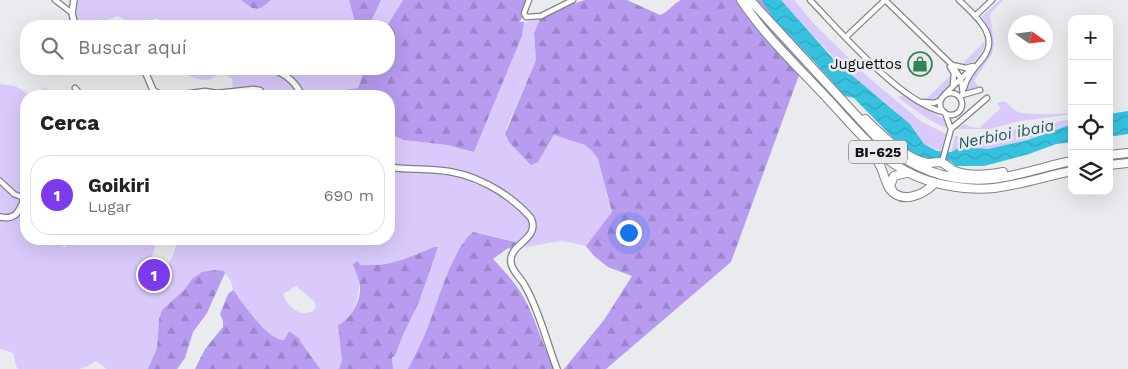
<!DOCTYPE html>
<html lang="es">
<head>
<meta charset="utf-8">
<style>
  :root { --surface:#fff; --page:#f2f2f2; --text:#222; --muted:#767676; --line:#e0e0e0; --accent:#7c3aed }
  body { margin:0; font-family:"Work Sans",sans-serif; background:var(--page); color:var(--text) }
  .controls { position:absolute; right:15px; top:15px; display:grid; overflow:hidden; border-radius:10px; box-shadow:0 5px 20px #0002 }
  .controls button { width:45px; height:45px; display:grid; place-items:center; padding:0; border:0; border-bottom:1px solid var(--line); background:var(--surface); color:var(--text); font:25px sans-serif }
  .compass { position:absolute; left:1008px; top:15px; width:45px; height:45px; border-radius:50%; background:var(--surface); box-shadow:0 5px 20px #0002; rotate:104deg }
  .you { position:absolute; left:628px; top:232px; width:18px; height:18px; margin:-12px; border:4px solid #fff; border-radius:50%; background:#1a73e8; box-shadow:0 0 0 8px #1a73e833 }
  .badge { display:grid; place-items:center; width:32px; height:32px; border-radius:50%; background:var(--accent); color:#fff; font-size:16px; font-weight:700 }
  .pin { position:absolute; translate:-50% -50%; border:2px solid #fff; box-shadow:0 1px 5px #0006 }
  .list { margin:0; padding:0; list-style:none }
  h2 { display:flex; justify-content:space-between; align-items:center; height:65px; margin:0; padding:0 20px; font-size:21px }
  h2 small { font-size:16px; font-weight:400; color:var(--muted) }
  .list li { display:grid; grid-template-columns:32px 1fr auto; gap:15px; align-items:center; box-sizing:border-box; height:80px; margin:0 10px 10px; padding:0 10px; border:1px solid var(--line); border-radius:20px }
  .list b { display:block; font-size:19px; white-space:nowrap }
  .list p { margin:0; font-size:16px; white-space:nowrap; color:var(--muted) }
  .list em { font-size:16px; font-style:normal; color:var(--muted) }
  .icon { flex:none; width:28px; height:28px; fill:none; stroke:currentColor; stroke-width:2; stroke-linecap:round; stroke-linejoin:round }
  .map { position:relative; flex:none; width:1128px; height:369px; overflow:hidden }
  .search { position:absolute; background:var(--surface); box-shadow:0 5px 20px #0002; left:20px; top:20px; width:375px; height:55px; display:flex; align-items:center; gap:12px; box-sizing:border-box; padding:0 18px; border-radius:20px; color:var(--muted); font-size:19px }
  .panel { position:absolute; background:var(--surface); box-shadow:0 5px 20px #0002; left:20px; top:90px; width:375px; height:155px; border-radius:20px }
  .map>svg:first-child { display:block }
  .green { fill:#d9cafb; fill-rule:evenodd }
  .forest { fill:url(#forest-firs) }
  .water { fill:url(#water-waves) }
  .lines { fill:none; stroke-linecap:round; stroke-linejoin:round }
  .minor-casing { stroke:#808285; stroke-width:7 }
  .tertiary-casing { stroke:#808285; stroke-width:8 }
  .primary-casing { stroke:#808285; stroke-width:10 }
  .minor { stroke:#fff; stroke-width:4.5 }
  .tertiary { stroke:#fff; stroke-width:5.5 }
  .primary { stroke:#fff; stroke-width:8 }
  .labels { text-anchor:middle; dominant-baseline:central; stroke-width:5; stroke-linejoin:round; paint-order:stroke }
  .shield { fill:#e9ebef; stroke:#505053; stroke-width:1 }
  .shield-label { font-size:14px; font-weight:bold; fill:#0e0e10 }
  .poi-label { font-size:15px; fill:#0e0e10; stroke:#e9ebef; text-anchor:end }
  .water-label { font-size:16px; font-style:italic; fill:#1f5662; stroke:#e9ebef }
</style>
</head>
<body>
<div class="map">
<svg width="1128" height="369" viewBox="0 0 1128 369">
  <defs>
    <pattern id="forest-firs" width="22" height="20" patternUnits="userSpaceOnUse" patternTransform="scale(1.25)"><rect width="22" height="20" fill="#b79cef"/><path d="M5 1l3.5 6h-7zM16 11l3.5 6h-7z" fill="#9c85cc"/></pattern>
    <pattern id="water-waves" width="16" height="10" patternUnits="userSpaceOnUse" patternTransform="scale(1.25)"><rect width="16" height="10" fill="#36c2df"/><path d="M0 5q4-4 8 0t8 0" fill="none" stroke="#2ea6be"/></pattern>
  </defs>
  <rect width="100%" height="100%" fill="#e9ebef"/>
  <path class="green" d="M69,0H241L249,7H264L271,0H349L356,26H164L162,21L156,18L144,26H136L118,16L101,22L96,26H73L68,18Z
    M381,0H403L387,26H369Z
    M780,0H794L816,26L868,77L922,122L946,134L941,151L924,144L913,128L891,107L850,75Z
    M1000,0H1003L990,14L994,43L992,54L974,81L979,87L966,91C974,55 1007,63 982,16Z
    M540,19L534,33L536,60L506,129V138L527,159L538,162L554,135L585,145L592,151L598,159L612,212L586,246L573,243L560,241L526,247L515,242L473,232C451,251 437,306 425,334C420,346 414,357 408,369H393L392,357L395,356L403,335L419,302L438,247H434C406,258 392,267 360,265C360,286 360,315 338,325L342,361L339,369H320L299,340L289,331L284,340L275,338L253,319L233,290L231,281L223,271L192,279L184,290L162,310L159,319L157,348L148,369H107L96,361L88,366L79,369H18L16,366L13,353L0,349V84L15,86L30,95L46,88L52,96H26V239H56L65,248L70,239L88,240L92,239H153L155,248L144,279L147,282H153C168,275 173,253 179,239H389V134L404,140L447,145L474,152L522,36L524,22ZM296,286L314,301L316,306L313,311C299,318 287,306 283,294Z
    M985,41C984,55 975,64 961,65Z
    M179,69H365L358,88L306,96H265L260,89L250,86L233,88L232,79C217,66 218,79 206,80C198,81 185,74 179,69Z
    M951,75C953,89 939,101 925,100Z
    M903,95L944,119L947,128C929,121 913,109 898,97Z
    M999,102H1006C1009,105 1014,110 1018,112C1027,115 1063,115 1072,112V114L1016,122L990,129H956L965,124L971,127L979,128L1001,108L997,104Z
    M1072,119V124C1045,133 1017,146 989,149C973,150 966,144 951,152L955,136L973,137Z"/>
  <path class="forest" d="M241,0H271C259,12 254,11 241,0Z
    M349,0H381L369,26H356Z
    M403,0H531L528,10L519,22H524L522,36L474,152L447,145L404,140L389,134V96H306L358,88L365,69H389V26H387Z
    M585,0H627L660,15C668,12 673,4 681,0H778L810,45L731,262L606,369H564L604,320L632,276L608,267L594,256L586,246L612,212L598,159L592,151L585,145L554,135L538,162L531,165L509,142L505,134L536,60L534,33L540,19L559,8Z
    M473,232L515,242L524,247L517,251L508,248L493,259C505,272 516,283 524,298C537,321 542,347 556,369H408C414,357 420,346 425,334C437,306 451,250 473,232Z
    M434,247H438L419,302L403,335L395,356L392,357L393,369H339L342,361L338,325C350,320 361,301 360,288C360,280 355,271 353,264L358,261L360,265C392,267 406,258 434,247Z
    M215,270L224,271L225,273L207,313L193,332L185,358L177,369H148L157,348L159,319L162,310L184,290L192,279L202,272Z
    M233,290C242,302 268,341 284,340L289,331L300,339V341L320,369H195L205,349L223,327V321L220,314L228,294Z"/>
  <path class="water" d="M763,0H781L836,62L910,124L924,144L937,151L951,152L960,147L988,149L1028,140L1072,124V142L1056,144L1029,154L984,166H956L950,161L938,157L927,160L907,149L893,138L854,98L845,96L790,35L781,30L762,1Z
    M1128,111V134L1109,137V114Z"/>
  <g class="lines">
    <g class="minor-casing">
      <path id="minor" d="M55,0L72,13
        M529,0L524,13L526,17L541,16L573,0
        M810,0C841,32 902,104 944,112
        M885,0L952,65L961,79L963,94
        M959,0C974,15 1001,35 983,58C975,68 967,76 964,88
        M975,16L992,0
        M846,37L885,0
        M952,65L966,68L973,66
        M950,67L954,73L953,85
        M75,88L82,96
        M153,90L164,96
        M940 104a11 11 0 1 1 22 0a11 11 0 1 1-22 0Z
        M945,94L970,70
        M962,95L980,90
        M182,96L184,94L205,91L217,93L253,89L260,90L265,96
        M923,102L934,103L941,100
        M945,113L951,129
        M942,162L951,129L987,98
        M0,181L14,194L24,198"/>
    </g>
    <g class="tertiary-casing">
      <path id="tertiary" d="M74,0L72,13L75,26
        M144,69L153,90V96
        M272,69C286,74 296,82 302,96
        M389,167C404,170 420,168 436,170C472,172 507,191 531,218C541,240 508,243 511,263C512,271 521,278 525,286C540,312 546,341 557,369
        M0,217C18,221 20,208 26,195"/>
    </g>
    <g class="primary-casing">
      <path id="primary" d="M741,0C765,36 797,66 826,97C863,136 888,174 945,185C961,188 978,190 994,188C1020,185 1046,176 1072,171
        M750,0L878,139C911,168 947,183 992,179C1019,176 1045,166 1072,161
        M865,119C881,134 906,160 928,163C932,163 936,162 940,162C945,163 949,168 953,170C968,177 988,175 1003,172
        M870,149C874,156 879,162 882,170C884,176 886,182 889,188C901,205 923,195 934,184
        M1109,155L1128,153
        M1109,165L1128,163
        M892,190L890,186L894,176L906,173"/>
    </g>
    <use href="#minor" class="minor"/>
    <use href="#tertiary" class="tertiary"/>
    <use href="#primary" class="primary"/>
  </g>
  <defs>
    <g id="shop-ring" transform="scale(1.25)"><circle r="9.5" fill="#e9ebef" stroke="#368352" stroke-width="1.5"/><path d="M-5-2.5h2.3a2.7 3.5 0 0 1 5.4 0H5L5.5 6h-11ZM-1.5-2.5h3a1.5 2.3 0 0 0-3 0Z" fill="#368352"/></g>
  </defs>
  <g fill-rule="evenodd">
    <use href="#shop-ring" x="920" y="64"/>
  </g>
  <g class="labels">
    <rect class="shield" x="849" y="140.5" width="58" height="23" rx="4"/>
    <g class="shield-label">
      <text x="878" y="152">BI-625</text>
    </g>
    <g class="poi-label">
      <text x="902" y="64">Juguettos</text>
    </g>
    <g class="water-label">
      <text transform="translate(1006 134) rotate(-11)">Nerbioi ibaia</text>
    </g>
  </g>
</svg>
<div class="controls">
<button>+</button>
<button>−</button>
<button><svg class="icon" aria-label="locate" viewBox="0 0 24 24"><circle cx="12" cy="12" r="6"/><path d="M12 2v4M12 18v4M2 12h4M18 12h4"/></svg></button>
<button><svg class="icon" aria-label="layers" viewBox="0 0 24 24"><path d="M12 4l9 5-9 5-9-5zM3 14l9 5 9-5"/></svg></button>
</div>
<svg class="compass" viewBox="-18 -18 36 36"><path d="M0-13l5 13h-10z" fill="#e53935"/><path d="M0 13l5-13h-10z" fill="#767676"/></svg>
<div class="you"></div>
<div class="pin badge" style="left:154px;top:275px">1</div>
<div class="search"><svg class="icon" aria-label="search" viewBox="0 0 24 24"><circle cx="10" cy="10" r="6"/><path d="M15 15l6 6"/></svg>Buscar aquí</div>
<section class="panel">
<h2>Cerca<small></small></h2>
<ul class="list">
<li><span class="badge">1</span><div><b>Goikiri</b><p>Lugar</p></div><em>690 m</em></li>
</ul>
</section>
</div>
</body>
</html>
